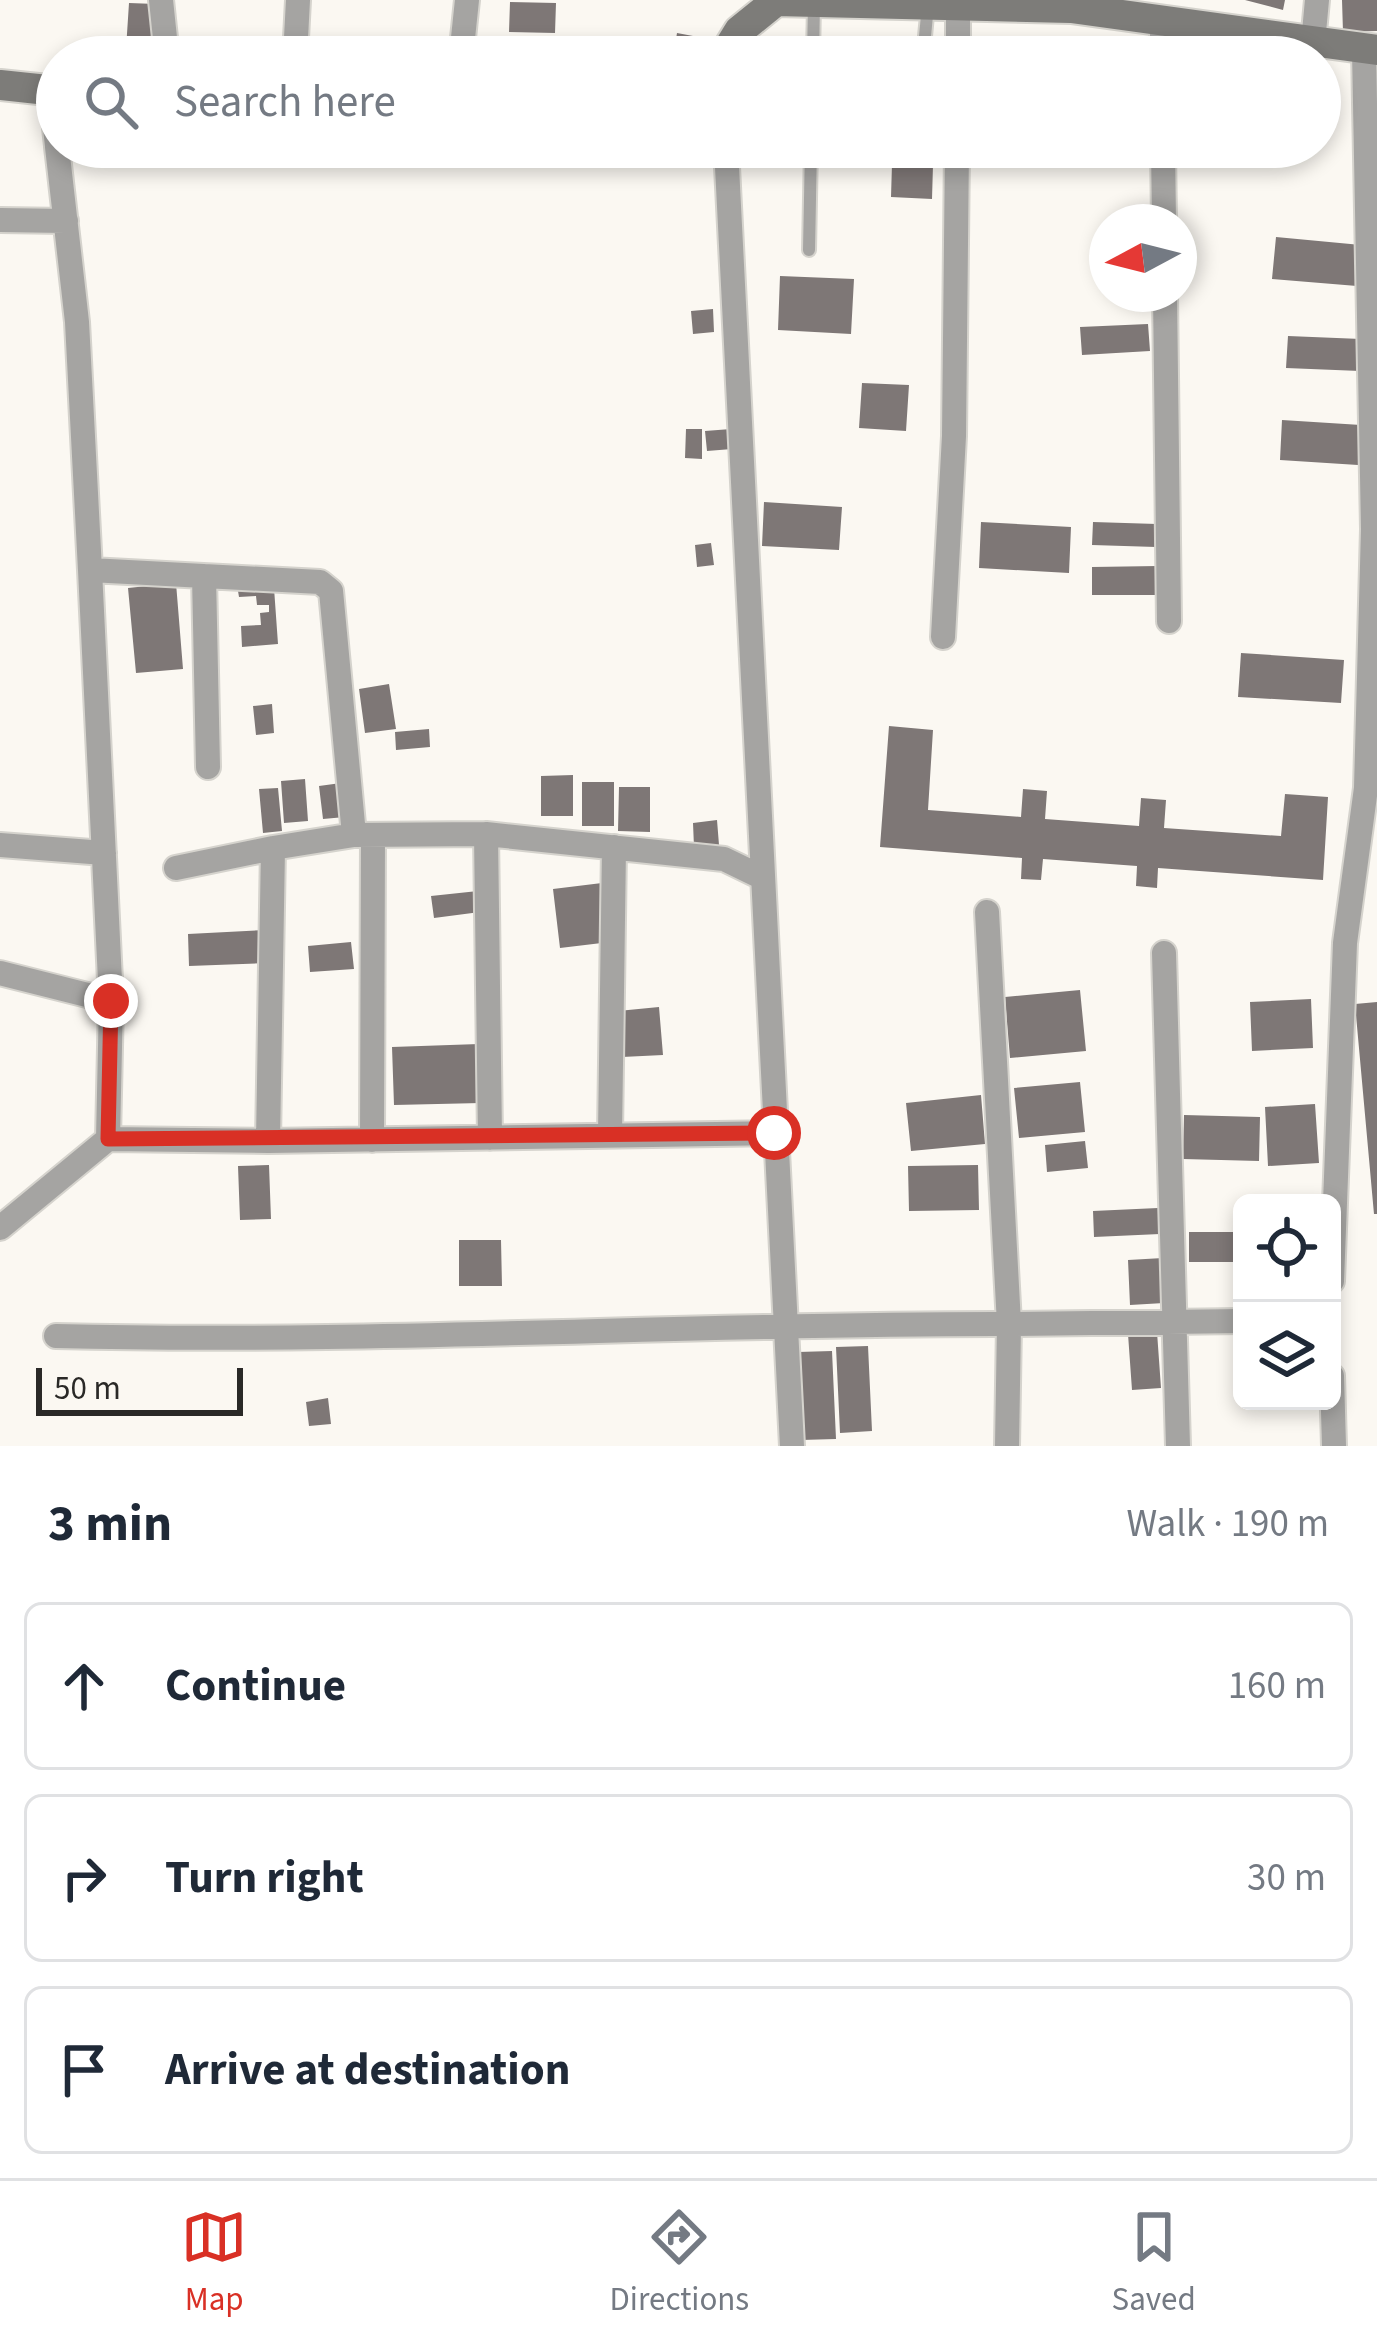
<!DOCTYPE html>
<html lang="en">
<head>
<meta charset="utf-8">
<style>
  :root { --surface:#fff; --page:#f2f2f3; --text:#1f2937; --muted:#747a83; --line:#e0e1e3; --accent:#d93025 }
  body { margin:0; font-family:"Source Sans 3",sans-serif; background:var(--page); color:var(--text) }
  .controls { position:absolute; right:36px; bottom:36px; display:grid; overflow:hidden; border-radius:18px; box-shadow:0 6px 18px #0003 }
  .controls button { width:108px; height:108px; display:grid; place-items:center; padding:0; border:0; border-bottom:3px solid var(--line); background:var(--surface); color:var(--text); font:60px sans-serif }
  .compass { position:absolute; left:1089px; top:204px; width:108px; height:108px; border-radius:50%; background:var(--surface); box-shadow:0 6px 18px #0003; rotate:263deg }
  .scale { position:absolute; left:36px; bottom:30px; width:207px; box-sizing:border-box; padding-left:12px; border:6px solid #2a2927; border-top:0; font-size:33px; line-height:42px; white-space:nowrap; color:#2a2927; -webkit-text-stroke:9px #fbf8f2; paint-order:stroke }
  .stop { position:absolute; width:36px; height:36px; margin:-27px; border:9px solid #d93025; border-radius:50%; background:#fff }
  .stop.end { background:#d93025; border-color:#fff; box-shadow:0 3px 12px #0008 }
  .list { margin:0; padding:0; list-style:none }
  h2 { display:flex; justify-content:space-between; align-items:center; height:156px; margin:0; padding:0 48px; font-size:51px }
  h2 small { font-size:39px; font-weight:400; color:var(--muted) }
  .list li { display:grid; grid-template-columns:78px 1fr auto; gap:36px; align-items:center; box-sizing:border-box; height:168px; margin:0 24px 24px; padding:0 24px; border:3px solid var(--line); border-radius:18px }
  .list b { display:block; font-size:45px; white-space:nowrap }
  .list em { font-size:39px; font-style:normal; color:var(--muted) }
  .icon { flex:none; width:66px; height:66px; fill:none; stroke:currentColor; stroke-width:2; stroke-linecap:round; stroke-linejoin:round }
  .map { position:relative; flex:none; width:1377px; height:1446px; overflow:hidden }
  .search { position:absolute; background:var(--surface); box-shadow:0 6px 18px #0003; left:36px; right:36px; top:36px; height:132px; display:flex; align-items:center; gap:30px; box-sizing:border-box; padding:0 42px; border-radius:66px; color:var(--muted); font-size:45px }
  .sheet { height:732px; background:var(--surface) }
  nav { display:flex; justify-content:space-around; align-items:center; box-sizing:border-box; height:168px; border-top:3px solid var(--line); background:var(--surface); font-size:33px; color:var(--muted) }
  nav a { display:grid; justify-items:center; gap:6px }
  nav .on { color:var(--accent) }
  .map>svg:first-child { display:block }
  .building { fill:#7e7776 }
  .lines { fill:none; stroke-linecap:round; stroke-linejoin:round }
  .service-casing { stroke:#d5d3cd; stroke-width:16 }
  .minor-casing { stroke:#d5d3cd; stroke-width:28 }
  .secondary-casing { stroke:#d5d3cd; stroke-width:34 }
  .service { stroke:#a5a4a2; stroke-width:12 }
  .minor { stroke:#a5a4a2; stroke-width:24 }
  .secondary { stroke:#7d7c79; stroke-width:30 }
  .route { stroke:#d93025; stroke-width:15 }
</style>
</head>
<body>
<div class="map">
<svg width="1377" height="1446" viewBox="0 0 1377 1446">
  <rect width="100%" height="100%" fill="#fbf8f2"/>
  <path class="building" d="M1245,0H1285L1283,10Z
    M1342,0H1377V31L1343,32Z
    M510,2L556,3L555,33L509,32Z
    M129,3L156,4L153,57H82L83,46L126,49Z
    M677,33L709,39L706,57H673Z
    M892,164L933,165L932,199L891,197Z
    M1276,237L1361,245L1357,286L1272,279Z
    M780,276L854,279L851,334L778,330Z
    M713,309L714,332L693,334L691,311Z
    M1148,324L1150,351L1082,355L1080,327Z
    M1288,336L1361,339L1360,371L1286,368Z
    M862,383L909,385L906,431L859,428Z
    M1282,420L1361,425L1358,465L1280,460Z
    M686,429H702V459L685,458Z
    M731,429L732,449L707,451L705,431Z
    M764,502L842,507L839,550L762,546Z
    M981,522L1071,527L1069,573L979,568Z
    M1093,522L1157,524L1156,547L1092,545Z
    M711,543L714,565L697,567L695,545Z
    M1158,566V595H1092V567Z
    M176,583L183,669L136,673L128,588Z
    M274,588L278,644L242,647L241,626L261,625L260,613L269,612V605H257L256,596L239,597L238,591Z
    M1241,653L1344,660L1341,703L1238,697Z
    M389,684L396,729L365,733L359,689Z
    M272,704L274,733L256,735L253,706Z
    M889,726L933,730L928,810L1021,817L1023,789L1047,791L1045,819L1139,826L1141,798L1166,800L1164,828L1281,836L1285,794L1328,797L1323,880L1158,868L1157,888L1136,886L1137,866L1043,859L1041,880L1021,879L1022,858L880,847Z
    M429,729L430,747L396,750L395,732Z
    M573,775V816H541V776Z
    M305,779L308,821L284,823L281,781Z
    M582,782H614V826H582Z
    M341,783L345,817L323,819L319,786Z
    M619,787H650V832L618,831Z
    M278,788L282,831L263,833L259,789Z
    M717,820L719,845L694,847L693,823Z
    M602,883L610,942L560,948L553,889Z
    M478,891L480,912L434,918L431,896Z
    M265,930L266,963L189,966L188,934Z
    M351,942L354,969L310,972L308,946Z
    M1080,990L1086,1051L1010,1058L1005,997Z
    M1311,999L1313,1048L1252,1051L1250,1002Z
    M1377,1002V1214H1374L1355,1004Z
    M659,1007L663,1055L622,1057L618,1011Z
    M479,1044L481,1103L394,1105L392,1047Z
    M1080,1082L1085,1132L1019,1138L1014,1088Z
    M981,1095L985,1144L911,1151L906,1103Z
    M1315,1104L1319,1163L1268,1166L1265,1107Z
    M1184,1115L1260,1117L1259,1161L1183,1159Z
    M1085,1141L1088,1168L1047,1172L1045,1145Z
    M269,1165L271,1219L240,1220L238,1166Z
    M978,1165L979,1210L909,1211L908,1166Z
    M1158,1208L1160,1234L1094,1237L1093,1211Z
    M1189,1232H1242V1262H1189Z
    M459,1240H501L502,1286H459Z
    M1163,1258L1164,1303L1130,1305L1128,1260Z
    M1157,1332L1161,1388L1132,1390L1128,1334Z
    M868,1346L872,1431L840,1433L836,1347Z
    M832,1351L836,1439L801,1440L798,1352Z
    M328,1398L331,1424L309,1426L306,1402Z"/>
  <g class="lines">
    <g class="service-casing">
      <path id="service" d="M813,57L814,3
        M923,57L928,5
        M809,250L811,147"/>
    </g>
    <g class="minor-casing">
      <path id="minor" d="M161,0L167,57
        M1162,21V57
        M1313,43L1317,0
        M1364,50L1373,529
        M295,57L298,0
        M461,57L467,0
        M958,57V6
        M51,91L57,146
        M57,147L77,322L90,570
        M726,147L792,1446
        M1163,147L1164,222
        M0,220L66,221
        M1165,294L1169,621
        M90,570L320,582L331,591L354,835L273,848L268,1141L108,1139L111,1001Z
        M204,576L208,767
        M943,637L954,436L957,147
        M486,834L490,1138
        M354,835L486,834L724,859L759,876
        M0,845L104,853
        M176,868L273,848
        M987,912L1009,1324L1242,1321
        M1164,953L1178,1446
        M0,973L111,1001
        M610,1135L614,847
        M372,1140L373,835
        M268,1141L774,1133
        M0,1228L108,1139
        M1332,1281L1345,943L1366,788L1373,529L1377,528
        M56,1336C373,1344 692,1323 1009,1324L1007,1446
        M1332,1376L1334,1446"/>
    </g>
    <g class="secondary-casing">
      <path id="secondary" d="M723,57L739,31L776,1L1071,8L1377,50
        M0,85L57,91"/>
    </g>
    <use href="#service" class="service"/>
    <use href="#minor" class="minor"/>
    <use href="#secondary" class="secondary"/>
  </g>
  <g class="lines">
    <path class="route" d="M111,1001L108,1139L774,1133"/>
  </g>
</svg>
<div class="controls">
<button><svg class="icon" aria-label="locate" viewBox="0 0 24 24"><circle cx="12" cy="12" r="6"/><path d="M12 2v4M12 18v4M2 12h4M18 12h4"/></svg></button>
<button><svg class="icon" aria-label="layers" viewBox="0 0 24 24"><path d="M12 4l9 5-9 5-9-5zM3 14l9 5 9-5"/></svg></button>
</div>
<svg class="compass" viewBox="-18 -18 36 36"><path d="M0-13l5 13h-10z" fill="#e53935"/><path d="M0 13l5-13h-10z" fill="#747a83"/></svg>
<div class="scale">50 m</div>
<div class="stop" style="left:774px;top:1133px"></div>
<div class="stop end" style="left:111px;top:1001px"></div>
<div class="search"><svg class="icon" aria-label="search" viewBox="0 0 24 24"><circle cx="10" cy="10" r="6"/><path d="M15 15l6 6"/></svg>Search here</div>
</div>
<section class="sheet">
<h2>3 min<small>Walk · 190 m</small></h2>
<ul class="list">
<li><svg class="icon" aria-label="ahead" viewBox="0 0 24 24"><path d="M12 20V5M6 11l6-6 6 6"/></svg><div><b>Continue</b></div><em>160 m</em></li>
<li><svg class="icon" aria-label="right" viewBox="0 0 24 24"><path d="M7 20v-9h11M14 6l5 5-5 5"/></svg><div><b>Turn right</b></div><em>30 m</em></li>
<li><svg class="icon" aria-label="arrive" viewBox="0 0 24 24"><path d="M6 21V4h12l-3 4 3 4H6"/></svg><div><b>Arrive at destination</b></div></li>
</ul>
</section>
<nav>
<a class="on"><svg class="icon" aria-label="map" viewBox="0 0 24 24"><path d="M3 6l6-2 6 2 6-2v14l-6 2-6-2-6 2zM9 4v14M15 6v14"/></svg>Map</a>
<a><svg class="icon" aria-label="directions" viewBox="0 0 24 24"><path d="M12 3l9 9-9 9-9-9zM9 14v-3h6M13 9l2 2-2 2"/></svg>Directions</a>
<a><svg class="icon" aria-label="saved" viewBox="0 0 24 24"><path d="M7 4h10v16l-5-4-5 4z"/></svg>Saved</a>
</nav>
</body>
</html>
